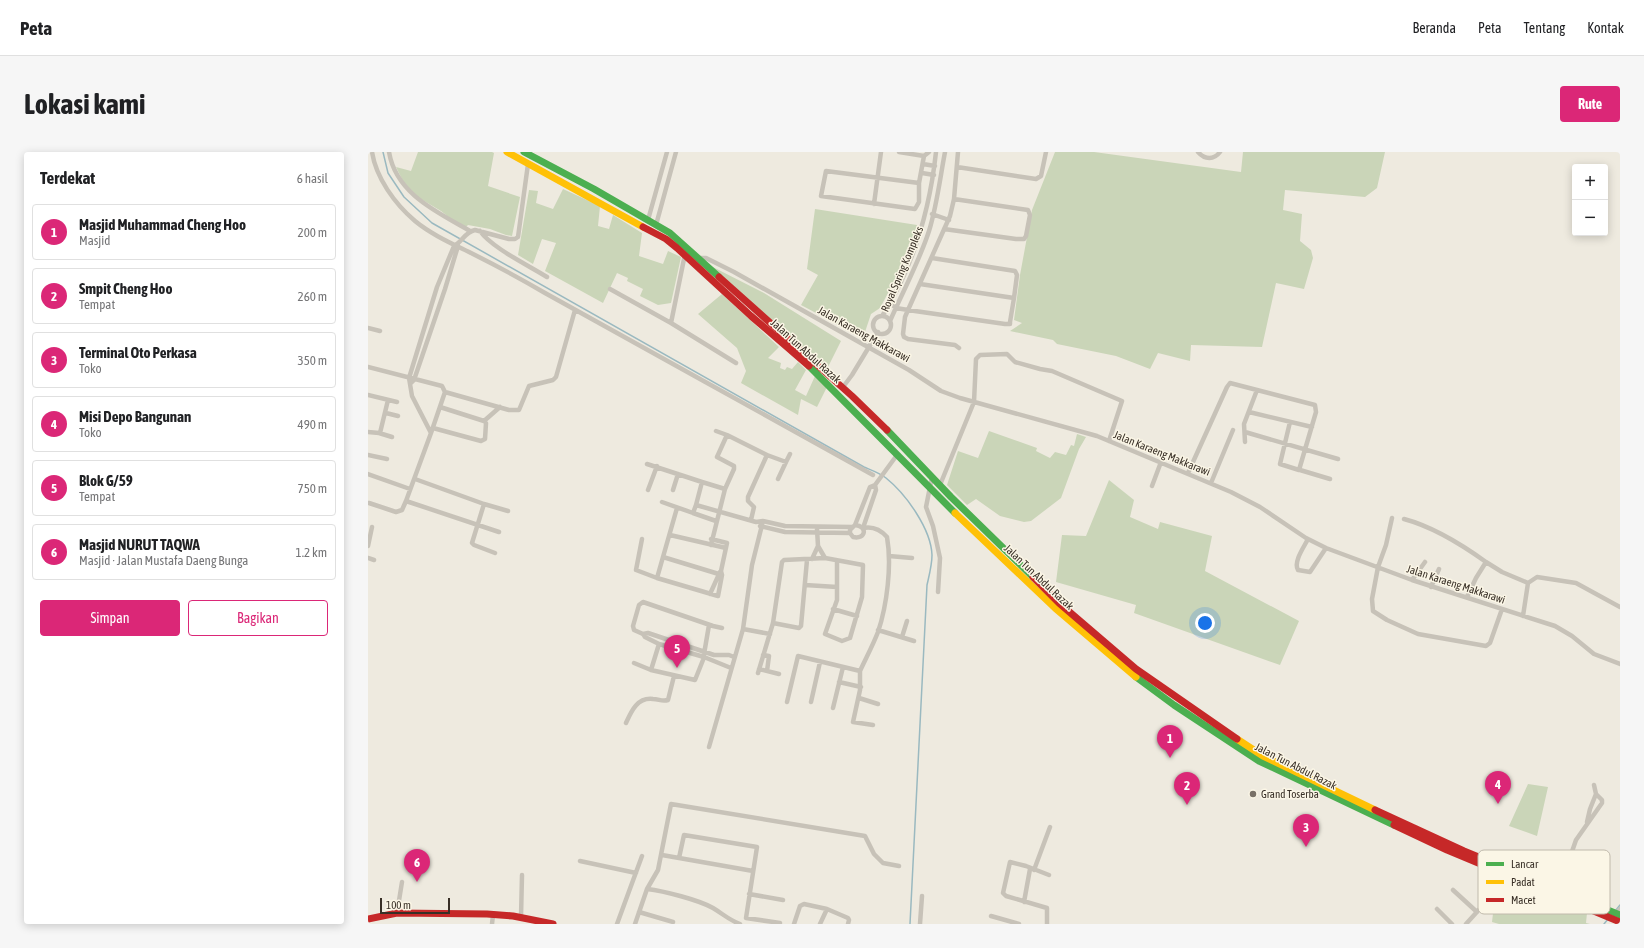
<!DOCTYPE html>
<html lang="id">
<head>
<meta charset="utf-8">
<style>
  :root { --surface:#fff; --page:#f6f6f6; --text:#202124; --muted:#757577; --line:#e0e0e0; --accent:#db2777 }
  body { margin:0; font-family:"Asap Condensed",sans-serif; background:var(--page); color:var(--text) }
  .controls { position:absolute; right:12px; top:12px; display:grid; overflow:hidden; border-radius:4px; box-shadow:0 2px 10px #0003 }
  .controls button { width:36px; height:36px; display:grid; place-items:center; padding:0; border:0; border-bottom:1px solid var(--line); background:var(--surface); color:var(--text); font:20px sans-serif }
  .scale { position:absolute; left:12px; bottom:10px; width:70px; box-sizing:border-box; padding-left:4px; border:2px solid #382f26; border-top:0; font-size:11px; line-height:14px; white-space:nowrap; color:#382f26; -webkit-text-stroke:3px #fbf6e6; paint-order:stroke }
  .you { position:absolute; left:837px; top:471px; width:14px; height:14px; margin:-10px; border:3px solid #fff; border-radius:50%; background:#1a73e8; box-shadow:0 0 0 6px #1a73e833 }
  .badge { display:grid; place-items:center; width:26px; height:26px; border-radius:50%; background:var(--accent); color:#fff; font-size:13px; font-weight:700 }
  .pin { position:absolute; translate:-50% -33px; filter:drop-shadow(0 1px 2px #0008) }
  .pin::after { content:''; position:absolute; top:21px; width:14px; height:12px; background:inherit; clip-path:polygon(0 0,100% 0,50% 100%) }
  .list { margin:0; padding:0; list-style:none }
  h2 { display:flex; justify-content:space-between; align-items:center; height:52px; margin:0; padding:0 16px; font-size:17px }
  h2 small { font-size:13px; font-weight:400; color:var(--muted) }
  .list li { display:grid; grid-template-columns:26px 1fr auto; gap:12px; align-items:center; box-sizing:border-box; height:56px; margin:0 8px 8px; padding:0 8px; border:1px solid var(--line); border-radius:4px }
  .list b { display:block; font-size:15px; white-space:nowrap }
  .list p { margin:0; font-size:13px; white-space:nowrap; color:var(--muted) }
  .list em { font-size:13px; font-style:normal; color:var(--muted) }
  .actions { display:flex; gap:8px; padding:12px 16px }
  .actions a { flex:1; padding:9px 0; border:1px solid var(--accent); border-radius:4px; text-align:center; font-size:14px; color:var(--accent) }
  .actions .main { background:var(--accent); color:#fff }
  .map { position:relative; flex:none; width:1252px; height:772px; overflow:hidden; border-radius:4px }
  header { display:flex; align-items:center; gap:24px; box-sizing:border-box; height:56px; padding:0 20px; background:var(--surface); border-bottom:1px solid var(--line) }
  header strong { font-size:19px }
  nav { display:flex; gap:22px; margin-inline-start:auto; font-size:14px }
  .intro { display:flex; align-items:center; justify-content:space-between; box-sizing:border-box; height:96px; padding:0 24px }
  h1 { margin:0; font-size:28px }
  .button { padding:10px 18px; border-radius:4px; background:var(--accent); color:#fff; font-size:14px; font-weight:700 }
  main { display:flex; gap:24px; padding:0 24px }
  aside { flex:1; background:var(--surface); border-radius:4px; box-shadow:0 2px 10px #0003 }
  .map>svg:first-child { display:block }
  .green { fill:#cad5b8 }
  .lines { fill:none; stroke-linecap:round; stroke-linejoin:round }
  .stream { stroke:#9ab9c0; stroke-width:1.5 }
  .street { stroke:#c7c2b8; stroke-width:4.5 }
  .fast { stroke:#4caf50; stroke-width:7 }
  .slow { stroke:#ffc107; stroke-width:7 }
  .jam { stroke:#c62828; stroke-width:7 }
  .poi-dot { fill:#787067; stroke:#fbf6e6; stroke-width:1.5 }
  .labels { text-anchor:middle; dominant-baseline:central; stroke-width:3; stroke-linejoin:round; paint-order:stroke }
  .street-label { font-size:11px; fill:#382f26; stroke:#fbf6e6 }
  .poi-label { font-size:11px; fill:#382f26; stroke:#fbf6e6; text-anchor:start }
  .key { fill:#fbf6e6; stroke:#c0baac; stroke-width:1 }
  .key-label { font-size:11px; fill:#382f26 }
</style>
</head>
<body>
<header>
<strong>Peta</strong>
<nav><a>Beranda</a><a>Peta</a><a>Tentang</a><a>Kontak</a></nav>
</header>
<div class="intro"><h1>Lokasi kami</h1><a class="button">Rute</a></div>
<main>
<aside>
<h2>Terdekat<small>6 hasil</small></h2>
<ul class="list">
<li><span class="badge">1</span><div><b>Masjid Muhammad Cheng Hoo</b><p>Masjid</p></div><em>200 m</em></li>
<li><span class="badge">2</span><div><b>Smpit Cheng Hoo</b><p>Tempat</p></div><em>260 m</em></li>
<li><span class="badge">3</span><div><b>Terminal Oto Perkasa</b><p>Toko</p></div><em>350 m</em></li>
<li><span class="badge">4</span><div><b>Misi Depo Bangunan</b><p>Toko</p></div><em>490 m</em></li>
<li><span class="badge">5</span><div><b>Blok G/59</b><p>Tempat</p></div><em>750 m</em></li>
<li><span class="badge">6</span><div><b>Masjid NURUT TAQWA</b><p>Masjid · Jalan Mustafa Daeng Bunga</p></div><em>1.2 km</em></li>
</ul>
<div class="actions"><a class="main">Simpan</a><a>Bagikan</a></div>
</aside>
<div class="map">
<svg width="1252" height="772" viewBox="0 0 1252 772">
  <rect width="100%" height="100%" fill="#eeeadf"/>
  <path class="green" d="M50,0H124L126,1L120,34L152,45L144,84L138,83L122,77L100,73L96,77L73,59L48,44L35,29L28,15L43,19Z
    M687,0H726L873,20L875,0H1017L1009,36L997,45L917,38L915,58L934,62L932,89L943,98L945,106L936,137L908,131L894,195L823,193L822,209L790,201L782,217L748,204L689,192L685,188L642,179L654,171L646,168L652,123L664,58Z
    M195,37L232,54L230,74L241,77L245,63L274,81L271,104L295,112L300,99L313,105L303,151L290,153L272,144L275,137L259,129L260,126L249,121L235,151L177,119L188,91L174,87L165,112L150,103L161,38L170,39L168,51L185,57Z
    M447,57L549,73L543,98L512,156L503,162L495,186L433,153L450,123L439,117Z
    M335,110L396,141L473,189L458,219Z
    M354,142L411,195L400,206L413,211L412,216L417,218L419,215L424,217L430,210L438,218L427,238L438,244L447,224L459,235L449,255L433,247L430,263L373,231L378,219L369,196L330,162Z
    M621,279L669,296L668,299L682,306L687,300L698,303L703,293L706,294L709,282L718,285L711,297L693,346L663,369L656,370L632,364L608,347L599,353L579,333L590,299L610,306Z
    M741,328L766,348L762,365L790,377L792,370L844,384L837,419L931,469L912,513L766,461L768,453L688,430L694,383L718,384Z
    M1160,632L1180,635L1169,684L1141,674Z
    M1173,743L1219,761L1218,771L1222,772H1131L1124,770L1126,753L1142,750L1165,756Z"/>
  <g class="lines">
    <path class="stream" d="M15,0L20,21L36,45L64,71L496,315C503,318 512,321 518,326C538,342 563,377 564,403C564,413 561,424 559,433L542,772
      M1248,758L1252,753
      M1236,772L1240,767"/>
    <path class="street" d="M4,0C8,26 27,52 47,69C64,83 85,92 105,102C129,114 153,127 177,141C286,202 396,262 505,323
      M21,0C28,42 69,60 102,79
      M531,0L556,4L561,0
      M590,0L586,47L582,64L540,158L537,165L535,182L536,185L540,187L587,193L591,196
      M830,0C837,8 846,8 852,0
      M555,12L567,14
      M589,15L668,27L673,24L678,0
      M554,21L566,23
      M551,31L458,19L453,44L547,57L551,50V31L556,4
      M506,52L513,0
      M564,62L581,68
      M280,68L299,0
      M288,73L308,0
      M576,77L648,87H656L658,84L662,63L660,58L586,47
      M112,79C124,96 160,113 179,125
      M330,106H338L366,120L541,218L573,239L592,246L729,284L863,340L892,355L938,386L958,396L1044,428L1187,474L1204,484L1226,502L1252,512
      M564,106L647,119L649,123L646,146
      M242,137L303,171L368,211
      M522,151L528,156L540,158L637,172H642V170L646,146L552,132
      M514,164C521,154 526,143 532,132C552,90 563,46 568,0
      M505 173a9 9 0 1 1 18 0a9 9 0 1 1-18 0Z
      M522,169C535,139 551,110 561,79C569,53 572,26 577,0
      M303,171L317,102
      M0,176L12,179
      M0,215L74,234L77,240L63,281
      M43,231L46,228L77,137L90,94
      M475,235L484,223L510,180
      M77,240L141,258H151L161,234L185,228L188,225L207,158
      M0,243L29,250
      M881,260L944,275
      M18,261L30,264
      M116,269L132,255
      M65,276L113,289L117,287L118,271L116,269L72,255
      M0,280L11,281L24,285
      M877,280L970,307
      M12,281L20,248
      M359,283L399,303
      M877,290L876,272L889,238
      M0,303L19,307
      M279,312L334,330L328,353
      M932,318L962,327
      M820,321L859,235L862,231L947,253L948,260L931,318L912,312L922,270
      M0,322L42,337
      M564,325L558,355L565,374L572,406L570,440
      M47,327L116,352L140,359
      M410,327L418,310
      M334,330L357,337
      M843,331L865,278
      M572,333L606,250L608,207L612,203L639,202L647,210L672,217L684,219L754,249L741,289
      M784,334L793,310
      M280,338L289,314
      M305,338L310,322
      M38,349L131,380
      M294,350L325,361L328,353L388,370L395,369L417,374L484,375
      M1,351L28,360L34,358L38,349L63,281L44,244L41,226L69,135L86,94C94,90 97,80 107,78L141,87H147L150,85L160,12
      M116,352L104,391L106,393L127,401
      M325,361L348,369
      M1024,366L1018,393L1010,415L1004,447L1005,459L1019,468L1050,482L1118,494L1122,491L1134,457
      M1036,367C1066,375 1093,392 1118,410L1108,426L1099,445
      M383,368L386,355L380,349V345L399,303L418,310L422,302
      M487,373C500,374 498,388 485,385L482,381V378L487,373L502,335L507,333L529,303
      M392,374L417,380L482,381
      M449,377L450,394L457,406
      M302,383L358,396
      M274,387L268,418L289,426L309,356
      M940,387C936,395 925,410 930,418L942,420L958,396
      M343,393L357,337L366,317V314L349,305L359,283L348,279
      M0,394L4,375
      M521,404L544,406
      M295,405L354,423
      M0,406L6,408
      M444,407L450,394
      M1118,410L1134,420L1160,431L1155,464
      M289,426L350,444L354,423L353,419L359,391L343,387
      M1044,428L1057,410
      M1160,431L1169,425L1208,431L1252,455
      M437,433L469,435
      M1063,435L1071,417
      M342,442L352,420
      M465,457L489,464
      M405,471L431,476L433,474L439,408
      M354,476L345,474L275,450L271,453L265,474L266,478L275,482L277,485L291,492L336,505L363,516
      M375,477L402,482
      M510,478L546,489
      M275,482L280,481L346,503H361L366,505
      M534,485L539,469
      M291,492L283,518L327,528L335,508L341,473
      M395,503L401,504L399,519
      M266,511L283,518
      M391,517L411,522
      M492,519V538L485,570L505,573
      M390,521L405,471L414,410L416,408L457,406L495,413L494,445L482,486L474,489L457,482L469,448V409
      M471,530L493,535
      M491,546L510,552
      M419,550L430,504L492,519C498,506 505,493 510,480C519,453 524,413 519,385C512,377 505,374 495,376L508,338L507,333
      M443,550L452,510
      M465,556L475,515
      M258,571C263,560 269,545 285,547C291,547 294,550 300,548L306,524
      M341,595L375,477L384,413L395,369
      M1219,670L1222,657L1228,642
      M294,703L385,719
      M311,706L316,683L389,695L378,766L412,771
      M212,709L268,721
      M666,718L682,675
      M279,737C296,739 331,748 345,756C355,762 361,768 372,772
      M1191,737L1208,688L1234,651V648L1228,642L1226,633
      M1085,738L1109,760
      M381,742L415,748
      M656,750L662,717
      M1069,757L1084,772
      M271,760L305,770
      M29,761L34,730
      M1248,761L1252,757
      M623,764L651,772
      M153,765L154,723
      M124,772L125,763
      M249,772L274,704
      M267,772L279,737L290,718L303,652L497,684L506,702L515,711L531,714
      M426,772L432,754L436,752L459,757L480,766L481,768L480,772
      M452,772L459,757
      M552,772L554,744
      M679,772V756L638,744L635,741L642,710L658,714L681,723
      M1098,772L1117,751L1129,719"/>
    <path class="fast" d="M156,0L226,37L302,81L351,125
      M441,214L587,361
      M519,278L583,345L665,425
      M768,525L806,553L891,609L1026,673
      M1186,736L1252,763"/>
    <path class="slow" d="M139,0L275,75
      M587,361L687,456L768,525
      M869,587L895,604L1007,658"/>
    <path class="jam" d="M275,75L298,87L309,96L383,164L441,214
      M351,125L484,244L519,278
      M665,425L691,451L768,517L869,587
      M1007,658L1096,699L1186,736
      M1026,673L1079,698L1252,770
      M0,767L29,761L119,762L145,764L185,772"/>
  </g>
  <circle class="poi-dot" cx="885" cy="642" r="4"/>
  <g class="labels">
    <g class="street-label">
      <text transform="translate(534 117) rotate(-67)">Royal Spring Kompleks</text>
      <text transform="translate(496 182) rotate(29)">Jalan Karaeng Makkarawi</text>
      <text transform="translate(438 199) rotate(42)">Jalan Tun Abdul Razak</text>
      <text transform="translate(794 301) rotate(22)">Jalan Karaeng Makkarawi</text>
      <text transform="translate(671 425) rotate(43)">Jalan Tun Abdul Razak</text>
      <text transform="translate(1088 432) rotate(18)">Jalan Karaeng Makkarawi</text>
      <text transform="translate(928 614) rotate(27)">Jalan Tun Abdul Razak</text>
    </g>
    <g class="poi-label">
      <text x="893" y="642">Grand Toserba</text>
    </g>
  </g>
  <rect x="1110" y="698" width="132" height="64" rx="6" class="key"/>
  <rect x="1118" y="710" width="18" height="4" fill="#4caf50"/>
  <rect x="1118" y="728" width="18" height="4" fill="#ffc107"/>
  <rect x="1118" y="746" width="18" height="4" fill="#c62828"/>
  <g class="key-label">
    <text x="1143" y="716">Lancar</text>
    <text x="1143" y="734">Padat</text>
    <text x="1143" y="752">Macet</text>
  </g>
</svg>
<div class="controls">
<button>+</button>
<button>−</button>
</div>
<div class="scale">100 m</div>
<div class="you"></div>
<div class="pin badge" style="left:802px;top:606px">1</div>
<div class="pin badge" style="left:819px;top:653px">2</div>
<div class="pin badge" style="left:938px;top:695px">3</div>
<div class="pin badge" style="left:1130px;top:652px">4</div>
<div class="pin badge" style="left:309px;top:516px">5</div>
<div class="pin badge" style="left:49px;top:730px">6</div>
</div>
</main>
</body>
</html>
